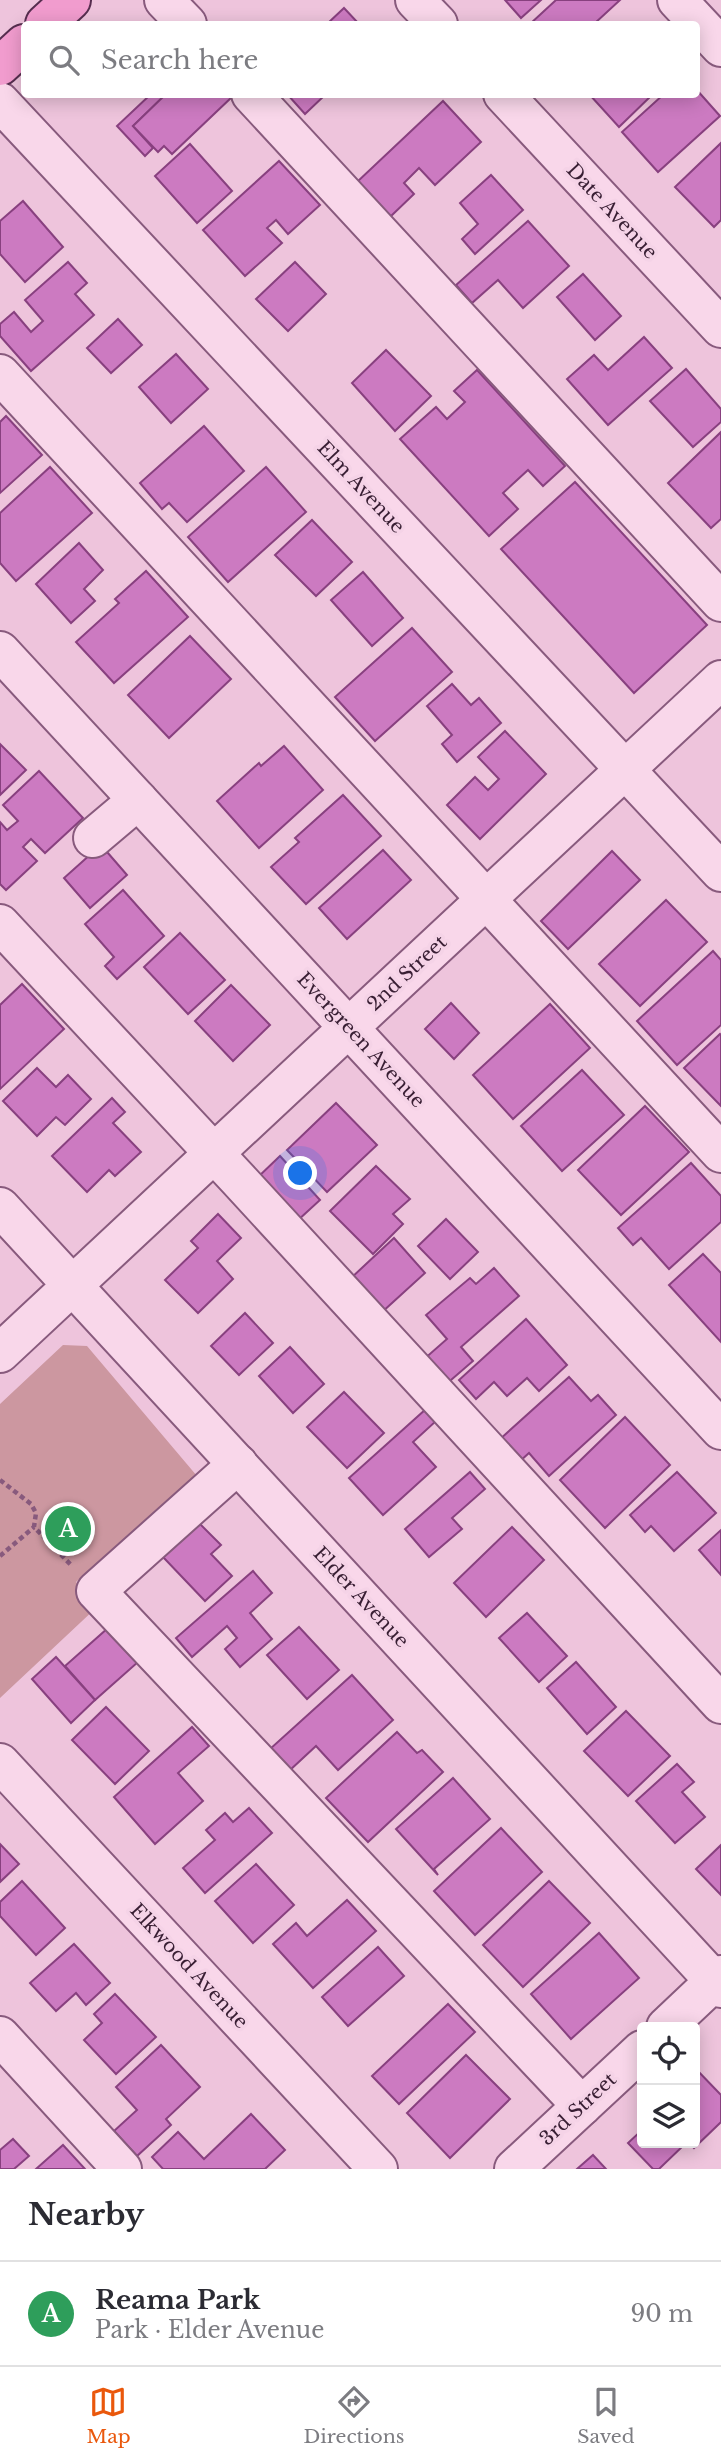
<!DOCTYPE html>
<meta charset="utf-8">
<style>
body{margin:0;font-family:"Libre Baskerville",serif;background:#f2f2f3;color:#2b2b33}
.controls{position:absolute;right:21px;bottom:21px;display:grid;overflow:hidden;border-radius:7px;box-shadow:0 4px 18px #0003}
.controls button{width:63px;height:63px;display:grid;place-items:center;padding:0;border:0;border-bottom:2px solid #e1e1e2;background:#fff;color:#2b2b33;font:35px sans-serif}
.you{position:absolute;left:301px;top:1174px;width:24px;height:24px;margin:-18px;border:5px solid #fff;border-radius:50%;background:#1a73e8;box-shadow:0 0 0 10px #1a73e833}
.badge{display:grid;place-items:center;width:46px;height:46px;border-radius:50%;background:#ea580c;color:#fff;font-size:23px;font-weight:700}
.pin{position:absolute;translate:-50% -50%;border:4px solid #fff;box-shadow:0 2px 7px #0006}
.list{margin:0;padding:0;list-style:none}
h2{display:flex;justify-content:space-between;align-items:center;height:91px;margin:0;padding:0 28px;font-size:30px}
h2 small{font-size:23px;font-weight:400;color:#7c7c81}
.list li{display:grid;grid-template-columns:46px 1fr auto;gap:21px;align-items:center;box-sizing:border-box;height:105px;padding:0 28px;border-top:2px solid #e1e1e2}
.list b{display:block;font-size:26px;white-space:nowrap}
.list p{margin:0;font-size:23px;white-space:nowrap;color:#7c7c81}
.list em{font-size:23px;font-style:normal;color:#7c7c81}
.icon{flex:none;width:38px;height:38px;fill:none;stroke:currentColor;stroke-width:2;stroke-linecap:round;stroke-linejoin:round}
.map{position:relative;flex:none;width:721px;height:2169px;overflow:hidden}
.search{position:absolute;background:#fff;box-shadow:0 4px 18px #0003;left:21px;right:21px;top:21px;height:77px;display:flex;align-items:center;gap:18px;box-sizing:border-box;padding:0 24px;border-radius:7px;color:#7c7c81;font-size:26px}
.sheet{height:196px;background:#fff}
nav{display:flex;justify-content:space-around;align-items:center;box-sizing:border-box;height:98px;border-top:2px solid #e1e1e2;background:#fff;font-size:19px;color:#7c7c81}
nav a{display:grid;justify-items:center;gap:4px}
nav .on{color:#ea580c}
.map>svg:first-child{display:block}
.green{fill:#cc97a0}
.building{fill:#cc7ac1;stroke:#88407f;stroke-width:2}
.lines{fill:none;stroke-linecap:round;stroke-linejoin:round}
.minor-casing{stroke:#885a7d;stroke-width:42}
.major-casing{stroke:#562e4f;stroke-width:42}
.path{stroke:#885a7d;stroke-width:4.5;stroke-dasharray:5 3.5;stroke-linecap:butt}
.minor{stroke:#f9d7ea;stroke-width:38}
.major{stroke:#f19cce;stroke-width:38}
.labels{text-anchor:middle;dominant-baseline:central;stroke-width:7;stroke-linejoin:round;paint-order:stroke}
.street-label{font-size:19px;fill:#381e33;stroke:#f5d3e7}
</style>
<div class="map">
<svg width="721" height="2169" viewBox="0 0 721 2169">
<rect width="100%" height="100%" fill="#eec4dc"/>
<!-- green -->
<path class="green" d="M63,1345L87,1346L197,1476L76,1582L97,1607L0,1698V1404Z"/>
<!-- building -->
<g class="building">
<path d="M505,0H541L521,18Z"/>
<path d="M556,0H620L594,24H530Z"/>
<path d="M344,8L359,24H327Z"/>
<path d="M696,89L720,116L658,172L622,132L664,94H696Z"/>
<path d="M151,94H166L133,126L153,148L145,156L117,126Z"/>
<path d="M166,94H234V95L172,154L164,146L158,152L133,126Z"/>
<path d="M287,94H326L305,114Z"/>
<path d="M589,94H653L619,127Z"/>
<path d="M443,101L481,142L435,185L419,168L404,183L414,194L390,217L357,182Z"/>
<path d="M721,143V220L714,227L675,187Z"/>
<path d="M190,144L232,191L197,223L155,176Z"/>
<path d="M279,161L320,205L288,234L276,220L267,228L282,243L245,276L203,230Z"/>
<path d="M491,175L523,210L475,254L462,239L478,224L460,203Z"/>
<path d="M23,201L63,247L25,282L0,254V221Z"/>
<path d="M528,221L569,266L523,308L498,280L472,303L456,285Z"/>
<path d="M68,262L87,283L75,294L94,315L31,371L0,336V324L14,312L31,332L43,321L25,300Z"/>
<path d="M295,262L326,294L288,331L256,299Z"/>
<path d="M583,274L621,316L595,340L557,297Z"/>
<path d="M118,319L142,345L111,373L87,348Z"/>
<path d="M644,337L672,368L608,425L567,379L594,355L608,370Z"/>
<path d="M386,350L431,396L395,431L352,383Z"/>
<path d="M176,354L208,389L171,423L139,387Z"/>
<path d="M686,369L721,409V422L693,447L650,401Z"/>
<path d="M477,370L565,466L543,486L528,470L503,493L518,509L489,536L400,439L436,407L447,419L465,402L454,391Z"/>
<path d="M6,416L42,455L0,493V422Z"/>
<path d="M204,426L244,471L187,522L169,503L162,509L140,483Z"/>
<path d="M721,432V519L711,528L668,483Z"/>
<path d="M50,467L92,513L16,581L0,563V513Z"/>
<path d="M266,467L306,512L228,582L188,537Z"/>
<path d="M575,482L707,625L634,693L501,549Z"/>
<path d="M312,520L352,562L316,596L275,555Z"/>
<path d="M79,543L103,570L84,589L95,601L71,623L36,584Z"/>
<path d="M146,571L188,617L114,683L76,642L119,603L115,599Z"/>
<path d="M363,572L403,618L372,646L331,600Z"/>
<path d="M412,628L452,672L375,741L335,697Z"/>
<path d="M190,636L231,679L169,738L128,695Z"/>
<path d="M452,684L471,705L479,698L501,723L457,762L442,744L452,735L427,706Z"/>
<path d="M505,731L546,774L480,839L447,805L475,777L488,790L499,779L478,757Z"/>
<path d="M0,744L26,770L0,795Z"/>
<path d="M284,746L323,790L259,848L217,801L259,763L261,766Z"/>
<path d="M39,771L83,818L45,853L31,839L23,847L37,861L6,890L0,884V822L7,830L18,821L3,805Z"/>
<path d="M343,795L381,836L306,904L271,867L299,842L295,838Z"/>
<path d="M101,845L127,875L90,908L64,878Z"/>
<path d="M383,850L411,880L347,939L319,908Z"/>
<path d="M612,851L640,880L568,949L541,921Z"/>
<path d="M123,890L164,936L117,979L105,966L114,957L85,924Z"/>
<path d="M666,900L707,942L640,1006L599,964Z"/>
<path d="M180,933L225,980L188,1014L144,967Z"/>
<path d="M713,951L721,960V1025L677,1065L637,1021Z"/>
<path d="M22,984L64,1029L0,1089V1005Z"/>
<path d="M231,985L270,1025L233,1061L195,1021Z"/>
<path d="M451,1003L479,1033L454,1059L425,1029Z"/>
<path d="M550,1004L590,1048L513,1119L473,1075Z"/>
<path d="M720,1034L721,1035V1106L684,1068Z"/>
<path d="M37,1068L56,1087L68,1075L91,1099L65,1125L56,1117L37,1136L3,1101Z"/>
<path d="M582,1070L624,1115L562,1171L521,1126Z"/>
<path d="M112,1098L125,1112L113,1123L141,1152L115,1176L109,1170L87,1192L52,1156Z"/>
<path d="M336,1103L377,1145L327,1192L287,1150Z"/>
<path d="M645,1106L689,1152L621,1215L578,1170Z"/>
<path d="M280,1156L320,1200L297,1221L257,1178Z"/>
<path d="M691,1163L721,1196V1222L669,1269L641,1238L633,1245L618,1228Z"/>
<path d="M376,1166L410,1199L393,1214L403,1224L373,1254L330,1211Z"/>
<path d="M218,1214L241,1238L217,1261L233,1279L198,1313L165,1280L198,1248L191,1241Z"/>
<path d="M446,1219L478,1252L450,1279L418,1246Z"/>
<path d="M394,1238L425,1273L381,1313L350,1279Z"/>
<path d="M703,1254L721,1273V1342L669,1285Z"/>
<path d="M494,1268L519,1296L461,1347L473,1361L444,1386L423,1360L447,1339L426,1315L470,1278L476,1284Z"/>
<path d="M245,1313L273,1343L239,1375L211,1346Z"/>
<path d="M526,1319L567,1365L539,1391L527,1378L507,1396L494,1382L476,1399L459,1380Z"/>
<path d="M290,1347L324,1384L293,1413L259,1376Z"/>
<path d="M569,1377L591,1401L598,1395L616,1415L549,1476L529,1453L519,1462L499,1440Z"/>
<path d="M344,1392L384,1433L347,1468L307,1427Z"/>
<path d="M426,1409L436,1421L413,1442L436,1467L383,1515L349,1478Z"/>
<path d="M625,1417L670,1465L605,1528L560,1480Z"/>
<path d="M470,1472L485,1489L452,1518L462,1529L429,1557L405,1529Z"/>
<path d="M677,1472L716,1513L674,1551L651,1526L645,1532L630,1515Z"/>
<path d="M199,1523L221,1545L211,1554L232,1576L205,1601L163,1557Z"/>
<path d="M512,1527L544,1560L486,1617L454,1583Z"/>
<path d="M721,1530V1575L699,1550Z"/>
<path d="M253,1571L272,1593L250,1613L272,1639L240,1667L225,1649L237,1638L227,1626L192,1657L176,1638Z"/>
<path d="M527,1613L567,1656L539,1682L499,1638Z"/>
<path d="M299,1627L339,1670L307,1699L267,1655Z"/>
<path d="M108,1628L138,1662L95,1700L65,1666Z"/>
<path d="M56,1657L95,1700L71,1723L32,1679Z"/>
<path d="M576,1662L616,1707L587,1734L547,1688Z"/>
<path d="M352,1675L393,1720L338,1770L316,1746L289,1771L270,1749Z"/>
<path d="M106,1707L149,1751L115,1784L72,1740Z"/>
<path d="M626,1711L670,1756L628,1796L584,1751Z"/>
<path d="M192,1727L209,1746L178,1773L203,1801L155,1844L114,1797Z"/>
<path d="M397,1732L417,1753L422,1750L443,1772L368,1842L326,1798Z"/>
<path d="M677,1764L694,1782L682,1792L705,1817L675,1843L636,1801Z"/>
<path d="M453,1778L490,1819L434,1869L438,1875L396,1829Z"/>
<path d="M249,1808L272,1833L205,1893L183,1868L215,1840L206,1830L225,1813L233,1822Z"/>
<path d="M501,1828L542,1872L475,1935L434,1891Z"/>
<path d="M0,1844L19,1864L0,1882Z"/>
<path d="M721,1845V1895L696,1869Z"/>
<path d="M256,1864L294,1905L253,1943L215,1901Z"/>
<path d="M22,1881L65,1928L36,1955L0,1916V1902Z"/>
<path d="M549,1881L590,1923L523,1987L483,1945Z"/>
<path d="M347,1900L376,1931L313,1988L273,1944L296,1923L307,1936Z"/>
<path d="M599,1933L639,1978L571,2039L531,1994Z"/>
<path d="M74,1944L110,1983L86,2005L76,1993L56,2011L30,1983Z"/>
<path d="M378,1947L404,1976L348,2026L322,1997Z"/>
<path d="M115,1994L156,2037L116,2074L84,2040L102,2023L94,2014Z"/>
<path d="M448,2004L475,2032L399,2104L372,2076Z"/>
<path d="M161,2045L200,2087L166,2119L171,2125L137,2156L114,2131L137,2110L116,2087Z"/>
<path d="M466,2055L510,2099L450,2158L407,2113Z"/>
<path d="M695,2068L721,2095V2122L694,2148L689,2143H695Z"/>
<path d="M251,2114L285,2150L265,2169H163L152,2157L178,2132L204,2159Z"/>
<path d="M642,2130V2143H686L659,2169H653L628,2143Z"/>
<path d="M13,2139L29,2156L14,2169H0V2150Z"/>
<path d="M63,2145L85,2169H36Z"/>
<path d="M593,2155L606,2169H577Z"/>
</g>
<g class="lines">
<!-- minor casing -->
<g class="minor-casing">
<g id="minor">
<path d="M164,0L187,24"/>
<path d="M415,0L438,24"/>
<path d="M677,0L721,47"/>
<path d="M251,94L721,602"/>
<path d="M503,94L721,328"/>
<path d="M0,102L721,872"/>
<path d="M0,374L721,1153"/>
<path d="M0,651L721,1430"/>
<path d="M93,838L138,800"/>
<path d="M0,924L238,1179L721,1704"/>
<path d="M0,1207L721,1988"/>
<path d="M0,1353L721,680"/>
<path d="M238,1464L96,1591L582,2106"/>
<path d="M0,1763L378,2169"/>
<path d="M666,2027L721,1975"/>
<path d="M0,2036L122,2169"/>
<path d="M514,2169L642,2050"/>
</g>
</g>
<!-- major casing -->
<g class="major-casing">
<g id="major">
<path d="M45,24L71,0"/>
<path d="M0,66L24,44"/>
</g>
</g>
<!-- path -->
<g class="path">
<path d="M0,1480L31,1504L36,1513L34,1527L72,1566"/>
<path d="M0,1556L34,1527"/>
</g>
<!-- minor -->
<use href="#minor" class="minor"/>
<!-- major -->
<use href="#major" class="major"/>
</g>
<g class="labels">
<!-- street labels -->
<g class="street-label">
<text transform="translate(612 211) rotate(47)">Date Avenue</text>
<text transform="translate(361 487) rotate(47)">Elm Avenue</text>
<text transform="translate(407 973) rotate(-43)">2nd Street</text>
<text transform="translate(361 1040) rotate(47)">Evergreen Avenue</text>
<text transform="translate(361 1597) rotate(47)">Elder Avenue</text>
<text transform="translate(189 1966) rotate(47)">Elkwood Avenue</text>
<text transform="translate(578 2109) rotate(-43)">3rd Street</text>
</g>
</g>
</svg>
<div class="controls">
<button><svg class="icon" aria-label="locate" viewBox="0 0 24 24"><circle cx="12" cy="12" r="6"/><path d="M12 2v4M12 18v4M2 12h4M18 12h4"/></svg></button>
<button><svg class="icon" aria-label="layers" viewBox="0 0 24 24"><path d="M12 4l9 5-9 5-9-5zM3 14l9 5 9-5"/></svg></button>
</div>
<div class="you"></div>
<div class="pin badge" style="left:68px;top:1529px;background:#2e9e5b">A</div>
<div class="search"><svg class="icon" aria-label="search" viewBox="0 0 24 24"><circle cx="10" cy="10" r="6"/><path d="M15 15l6 6"/></svg>Search here</div>
</div>
<section class="sheet">
<h2>Nearby<small></small></h2>
<ul class="list">
<li><span class="badge" style="background:#2e9e5b">A</span><div><b>Reama Park</b><p>Park · Elder Avenue</p></div><em>90 m</em></li>
</ul>
</section>
<nav>
<a class="on"><svg class="icon" aria-label="map" viewBox="0 0 24 24"><path d="M3 6l6-2 6 2 6-2v14l-6 2-6-2-6 2zM9 4v14M15 6v14"/></svg>Map</a>
<a><svg class="icon" aria-label="directions" viewBox="0 0 24 24"><path d="M12 3l9 9-9 9-9-9zM9 14v-3h6M13 9l2 2-2 2"/></svg>Directions</a>
<a><svg class="icon" aria-label="saved" viewBox="0 0 24 24"><path d="M7 4h10v16l-5-4-5 4z"/></svg>Saved</a>
</nav>
